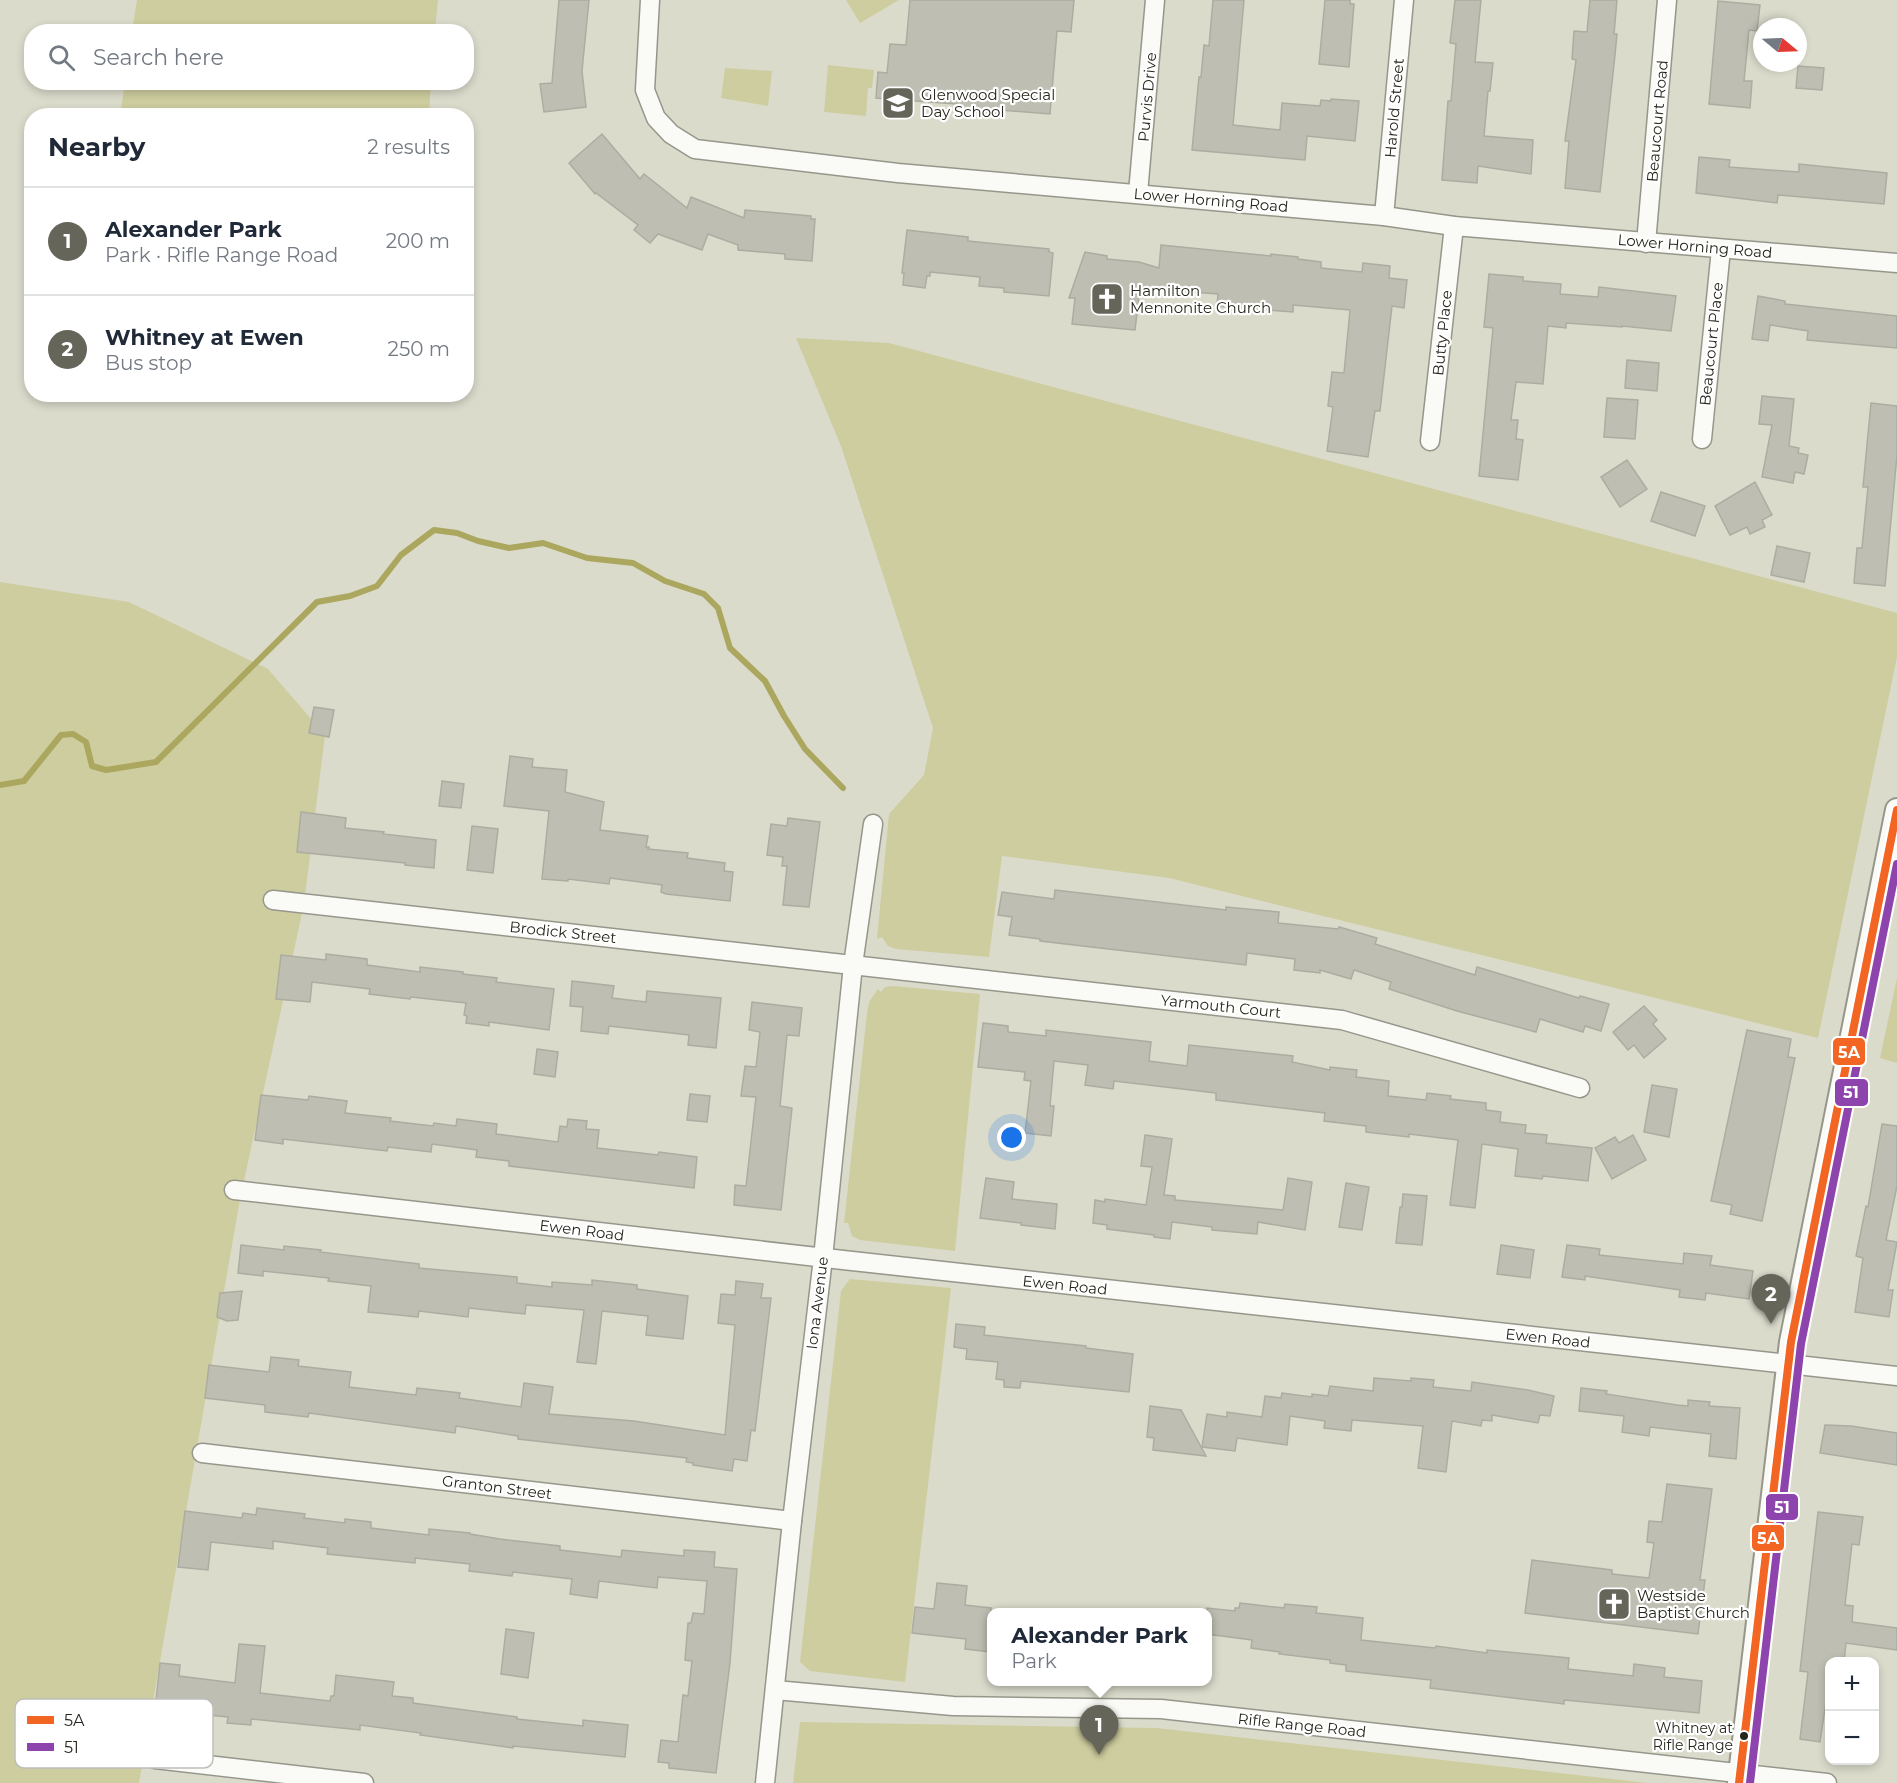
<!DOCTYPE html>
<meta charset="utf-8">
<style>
body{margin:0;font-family:Montserrat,sans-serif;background:#f2f2f3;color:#1f2937}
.controls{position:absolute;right:18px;bottom:18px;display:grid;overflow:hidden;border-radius:12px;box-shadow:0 3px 9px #0003}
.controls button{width:54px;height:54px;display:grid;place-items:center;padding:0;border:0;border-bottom:2px solid #e0e1e3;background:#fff;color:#1f2937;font:30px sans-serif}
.compass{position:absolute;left:1753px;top:18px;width:54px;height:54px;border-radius:50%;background:#fff;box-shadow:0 3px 9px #0003;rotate:109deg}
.you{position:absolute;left:1012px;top:1138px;width:21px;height:21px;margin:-15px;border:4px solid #fff;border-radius:50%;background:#1a73e8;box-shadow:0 0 0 9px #1a73e833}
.badge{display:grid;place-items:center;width:39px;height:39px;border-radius:50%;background:#66655a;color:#fff;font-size:20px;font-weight:700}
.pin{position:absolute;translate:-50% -50px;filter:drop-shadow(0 2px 3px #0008)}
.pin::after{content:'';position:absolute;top:32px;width:21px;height:18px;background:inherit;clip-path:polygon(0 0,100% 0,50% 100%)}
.popup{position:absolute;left:987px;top:1608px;width:225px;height:78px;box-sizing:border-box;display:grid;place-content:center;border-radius:12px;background:#fff;filter:drop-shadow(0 2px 4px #0005);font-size:20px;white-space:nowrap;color:#747a83}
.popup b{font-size:22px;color:#1f2937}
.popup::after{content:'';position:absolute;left:50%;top:100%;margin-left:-12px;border:12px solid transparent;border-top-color:#fff}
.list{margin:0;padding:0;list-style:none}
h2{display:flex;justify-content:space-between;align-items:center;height:78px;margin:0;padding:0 24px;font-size:26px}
h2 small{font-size:20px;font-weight:400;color:#747a83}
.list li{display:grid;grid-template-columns:39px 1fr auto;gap:18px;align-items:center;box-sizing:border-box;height:108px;padding:0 24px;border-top:2px solid #e0e1e3}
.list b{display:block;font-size:22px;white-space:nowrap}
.list p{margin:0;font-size:20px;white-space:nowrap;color:#747a83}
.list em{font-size:20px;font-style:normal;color:#747a83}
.icon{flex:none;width:33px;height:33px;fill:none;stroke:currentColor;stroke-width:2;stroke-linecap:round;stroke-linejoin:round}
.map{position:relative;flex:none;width:1897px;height:1783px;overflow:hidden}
.search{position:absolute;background:#fff;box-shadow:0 3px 9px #0003;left:24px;top:24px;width:450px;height:66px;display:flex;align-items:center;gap:15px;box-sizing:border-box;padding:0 21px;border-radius:24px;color:#747a83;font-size:22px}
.panel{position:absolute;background:#fff;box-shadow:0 3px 9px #0003;left:24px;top:108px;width:450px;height:294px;border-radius:24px}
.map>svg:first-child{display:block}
.green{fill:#cecd9f}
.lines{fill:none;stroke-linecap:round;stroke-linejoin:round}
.stream{stroke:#aba75f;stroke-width:6}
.building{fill:#bebeb2;stroke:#adaca1;stroke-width:1.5}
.minor-casing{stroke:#96968b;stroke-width:21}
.tertiary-casing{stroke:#96968b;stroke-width:26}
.minor{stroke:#fafaf7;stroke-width:18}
.tertiary{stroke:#fafaf7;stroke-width:22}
.bus-1-casing{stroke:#fff;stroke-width:12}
.bus-2-casing{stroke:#fff;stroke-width:12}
.bus-1{stroke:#f26522;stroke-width:8}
.bus-2{stroke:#8e44ad;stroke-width:8}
.bus-dot{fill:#27261c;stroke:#fff;stroke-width:2}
.labels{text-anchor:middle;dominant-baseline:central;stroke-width:4.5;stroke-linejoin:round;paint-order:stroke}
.bus-label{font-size:14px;fill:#27261c;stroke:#fff;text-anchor:end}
.poi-label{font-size:15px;fill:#27261c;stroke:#fff;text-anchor:start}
.street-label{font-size:15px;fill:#27261c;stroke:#fff}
.key{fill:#fff;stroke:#bebebb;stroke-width:1.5}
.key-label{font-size:16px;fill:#27261c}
.line-badge{stroke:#fff;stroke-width:2}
.badge-label{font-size:16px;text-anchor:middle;font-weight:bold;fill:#fff}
</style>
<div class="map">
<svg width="1897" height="1783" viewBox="0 0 1897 1783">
<rect width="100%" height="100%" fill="#dbdbcc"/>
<!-- green -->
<g class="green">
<path d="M137,0H438L435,31H132Z"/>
<path d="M846,0H899L860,23Z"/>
<path d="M828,65L874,70L872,88H868L866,116L824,112Z"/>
<path d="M725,68L772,71L768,106L721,98Z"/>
<path d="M125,83V82L431,83L429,115H120Z"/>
<path d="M796,338L889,343L1897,613V657L1818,1038L1169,878L1002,856L989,957L896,949L888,946L882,937L877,939L889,814L924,775L933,728L841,446Z"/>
<path d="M0,582L129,602L268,669L325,735L304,904L240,1199L139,1783H0Z"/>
<path d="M1897,978V1063L1880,1058Z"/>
<path d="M893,986L980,994L955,1251L860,1240L852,1236L848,1223H844L867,1013L869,1002L878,989L881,992L885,987Z"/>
<path d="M850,1279L951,1288L905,1682L810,1671L800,1662L841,1291Z"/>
<path d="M800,1722L1157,1728L1648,1783H793Z"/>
</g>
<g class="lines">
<!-- stream -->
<path class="stream" d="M0,785L24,781L61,735L73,734L86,742L92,766L106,770L156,762L317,602L350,596L377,586L401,555L434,530L457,533L478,541L509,548L543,543L587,558L633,563L665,581L704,594L718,608L730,648L765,681L784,716L805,749L843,788"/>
</g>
<!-- building -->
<g class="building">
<path d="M559,0H589L582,71L586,107L544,112L540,84L552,83Z"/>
<path d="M910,0H1074L1071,32L1057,31L1050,114L1000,110V114L956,110V104L876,98L878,72L887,73L890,44L906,45Z"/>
<path d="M1213,0H1244L1233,125L1280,130L1282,103L1320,106L1321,100L1331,101V99L1359,101L1355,141L1307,136L1305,160L1192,150L1199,77H1201L1204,45L1209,46Z"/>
<path d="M1325,0H1350V4H1354L1349,67L1319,64Z"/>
<path d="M1455,0H1481L1475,62L1493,63L1490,91H1488L1484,136L1533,140L1531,174L1478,166L1477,183L1442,180L1448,101H1451L1456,44L1450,43Z"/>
<path d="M1590,0H1617L1614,34H1617L1615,55L1600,192L1565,188L1569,141H1565L1576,60L1572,59L1574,31L1587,32Z"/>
<path d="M1718,1L1760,5L1757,31L1749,30L1744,81H1752L1750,108L1709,104Z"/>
<path d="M1798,66L1824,68L1822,90L1796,88Z"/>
<path d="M602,134L640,179L644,174L687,208L691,197L744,218L745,210L811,216V219H815L812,261L785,259V254L738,250V245L708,234L702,250L658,234L650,243L634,230L638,225L596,193L595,194L569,163Z"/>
<path d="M1699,157L1730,160L1729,167L1799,172V164L1887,173L1884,204L1778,195L1777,203L1696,193Z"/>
<path d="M907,230L968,237V241L1049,249V252L1053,253L1049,296L1004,292V288L979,286L980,277L930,272V276H927L925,288L903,285L904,273H902Z"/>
<path d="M1161,245L1271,256V254L1298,257V259L1321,262V268L1362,272L1363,263L1390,266L1389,278L1407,280L1404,308L1392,306L1380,411H1375L1368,457L1327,451L1333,407L1328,406L1332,372L1344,373L1350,310L1293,305V312L1217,306L1218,294L1140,288L1135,330L1072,324L1075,298H1069L1085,252L1107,256V259L1139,262L1159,268Z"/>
<path d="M1489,274L1523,277V281L1561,284L1560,294L1598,297L1599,287L1676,296L1671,331L1622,326V327L1566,323V328L1548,326L1543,384L1516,382L1511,420H1518L1516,439L1523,440L1518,480L1479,476L1493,328L1484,327Z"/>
<path d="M1758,296L1785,301V304L1897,316V348L1807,340L1808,331L1770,325L1768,341L1752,339Z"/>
<path d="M1627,360L1659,363L1657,391L1625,388Z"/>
<path d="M1762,396L1794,399L1789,446L1799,448L1798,453L1808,455L1804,474L1795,472L1793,483L1762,477L1772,425L1759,424Z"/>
<path d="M1607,398L1638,400L1635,439L1604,437Z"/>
<path d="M1871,403L1897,406V455L1885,586L1854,583L1857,548H1862L1868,487H1863Z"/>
<path d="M1627,460L1647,489L1620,507L1601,477Z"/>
<path d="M1755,482L1772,515L1762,520L1765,527L1750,534L1747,527L1730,535L1715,506Z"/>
<path d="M1661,492L1705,506L1695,536L1651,521Z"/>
<path d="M1777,546L1810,553L1804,582L1771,575Z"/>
<path d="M314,707L334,710L329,737L309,733Z"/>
<path d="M510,756L533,759L532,767L567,770L565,792L604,802L600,830L648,836L646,847H649L648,849L688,853L687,858L725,863L724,871L733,872L730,901L666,894L661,892L662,885L610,878L609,884L568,879V881L542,879L549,811L504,806Z"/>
<path d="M442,781L464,784L461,808L439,806Z"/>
<path d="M301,812L346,818L345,828L384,832L383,834L436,840L434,868L405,865V863L297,852Z"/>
<path d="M788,818L820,822L809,907L783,905L787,866H782L783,857L767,855L771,824L787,826Z"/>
<path d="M472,826L498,829L493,873L467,870Z"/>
<path d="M1055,890L1226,910V907L1279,912L1278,923L1338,929L1339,927L1377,938L1375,944L1475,975L1477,967L1579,998L1580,996L1609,1004L1601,1031L1585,1026L1583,1032L1540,1019L1536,1032L1457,1011L1389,989L1391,982L1354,970L1351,979L1320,970V973L1294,970L1295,959L1247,953L1246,965L1040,941V939L1009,935L1012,917L998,915L1002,892L1054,899Z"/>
<path d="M326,954L367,959V965L420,972V967L463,972V974L497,978L496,982L554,989L549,1030L489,1022V1026L466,1023L467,1016L464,1015L466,1003L411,997L410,999L369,994L370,989L312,982L310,1002L276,999L281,955L326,960Z"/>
<path d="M572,981L614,986L612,998L646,1002L647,991L721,998L716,1048L688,1045L689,1035L609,1026L608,1034L581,1031L583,1007L570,1006Z"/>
<path d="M752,1002L802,1008L799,1036L787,1035L780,1106L792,1108L781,1210L734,1205L735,1185L746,1186L756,1097L741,1096L745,1066L756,1067L760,1032L749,1030Z"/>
<path d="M1644,1006L1657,1020L1653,1024L1666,1039L1644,1058L1634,1045L1628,1050L1613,1032Z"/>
<path d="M983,1023L1008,1026V1032L1046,1036V1030L1151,1042L1149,1061L1187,1066L1189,1045L1293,1056L1292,1062L1330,1070V1067L1357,1070L1356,1077L1389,1081L1388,1096L1426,1100L1427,1093L1451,1096L1450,1099L1486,1103V1110L1501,1112L1500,1122L1526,1125L1525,1133L1547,1135L1546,1143L1592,1148L1588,1181L1543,1176L1542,1179L1515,1176L1518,1149L1482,1144L1475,1208L1450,1205L1458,1140L1409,1134V1137L1366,1132V1126L1324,1121L1325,1113L1216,1100V1093L1114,1081L1113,1089L1085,1085L1088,1065L1054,1061L1050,1106H1054L1051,1136L1025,1133L1031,1081L1024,1080L1025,1072L978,1067Z"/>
<path d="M1747,1030L1791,1039L1788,1057L1795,1058L1762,1221L1730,1214L1732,1205L1711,1201Z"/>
<path d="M537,1049L558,1052L555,1077L534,1074Z"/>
<path d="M1652,1085L1677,1089L1669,1137L1644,1132Z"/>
<path d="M690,1094L710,1096L707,1122L687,1120Z"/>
<path d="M261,1095L308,1100L309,1096L347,1101L345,1113L391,1118L390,1121L433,1126L434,1123L456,1126L457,1119L497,1124L496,1134L558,1142L560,1126L567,1127L568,1119L587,1121L586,1129L599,1130L597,1148L658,1155L659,1152L697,1157L694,1188L509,1166V1161L476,1157L477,1150L432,1144L431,1152L388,1147L387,1151L283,1139V1144L255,1140Z"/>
<path d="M1882,1124L1897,1126V1186L1886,1240L1897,1242L1888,1290H1893L1889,1317L1855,1312L1863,1258L1856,1256L1866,1206L1868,1207Z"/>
<path d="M1145,1135L1172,1139L1164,1195L1175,1196V1200L1283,1210L1288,1178L1312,1182L1305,1230L1258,1222L1257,1234L1212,1230V1227L1172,1222L1170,1239L1154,1237V1235L1107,1229V1225L1093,1223L1095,1200L1105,1202V1199L1146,1205L1152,1167L1141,1166Z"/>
<path d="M1633,1135L1646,1160L1612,1179L1595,1148L1615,1137L1619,1143Z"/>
<path d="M986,1178L1014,1182L1012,1199L1057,1204L1055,1229L1021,1225V1223L980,1218Z"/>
<path d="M1346,1183L1369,1187L1362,1230L1339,1227Z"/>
<path d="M1403,1194L1427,1196L1422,1245L1396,1243L1400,1207H1402Z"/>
<path d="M241,1245L284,1250V1246L321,1250L320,1252L419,1264V1268L517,1277V1283L552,1287V1282L592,1285V1280L637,1285V1289L688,1296L683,1339L646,1335L648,1316L602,1311L596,1364L577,1362L584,1310L526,1305L525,1314L469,1308L468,1317L419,1311L418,1317L368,1312L371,1286L328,1281L329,1278L263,1271V1276L238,1273Z"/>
<path d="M1501,1245L1534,1250L1530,1278L1497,1274Z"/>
<path d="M1567,1245L1600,1249L1599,1255L1683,1264L1684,1253L1712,1256L1710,1265L1753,1271L1749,1299L1706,1293L1705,1300L1679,1297L1680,1290L1585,1276V1280L1562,1277Z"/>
<path d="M736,1281L763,1284L761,1298H771L755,1431L751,1430L747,1461L734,1459L732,1471L693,1465V1463L686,1462L687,1458L518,1439V1436L456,1426L455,1433L309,1413L308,1417L265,1412V1405L205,1398L209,1365L269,1372L271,1357L299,1360L298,1366L351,1372L349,1387L416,1395L417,1388L460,1393L459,1398L521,1407L524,1383L553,1387L549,1414L634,1421L725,1435L735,1325L718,1323L721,1294L735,1295Z"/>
<path d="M242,1291L238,1320L227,1321L217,1317L220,1293Z"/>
<path d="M956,1324L985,1327L984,1335L1086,1346V1348L1133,1354L1129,1392L1021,1381L1020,1388L1004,1387V1380L996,1379L998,1362L966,1359L967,1349L954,1347Z"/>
<path d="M1374,1378L1411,1381V1378L1434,1380L1433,1387L1471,1391L1472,1382L1528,1390L1554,1396L1550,1416L1540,1415L1538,1423L1492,1415V1421L1482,1420L1481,1426L1452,1421L1446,1472L1418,1468L1423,1426L1352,1420L1351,1431L1324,1428L1325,1421L1290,1416L1287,1445L1237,1438L1235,1451L1202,1447L1207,1414L1227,1417V1412L1262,1417L1265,1396L1281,1398L1282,1393L1312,1397V1394L1328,1396L1330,1386L1373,1391Z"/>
<path d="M1581,1388L1607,1391L1606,1394L1677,1405L1688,1406V1400L1710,1402L1709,1406L1740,1408L1736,1459L1709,1456L1711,1434L1650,1427L1649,1436L1622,1432L1624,1416L1579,1411Z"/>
<path d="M1150,1406L1181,1410L1206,1456L1153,1450L1154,1438L1147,1437Z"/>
<path d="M1825,1425L1851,1426L1897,1433V1465L1820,1453Z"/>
<path d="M1667,1484L1712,1489L1700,1580H1705L1698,1634L1525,1613L1532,1560L1612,1570V1574L1649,1578L1654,1543L1647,1542L1649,1521L1662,1522Z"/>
<path d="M257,1508L305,1514L304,1518L345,1523V1519L371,1522V1528L429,1535V1529L470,1533V1534L500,1539L560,1546V1550L621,1557L622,1550L684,1556V1550L715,1552L714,1567L737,1569L730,1663L716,1773L669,1768V1763L658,1762L661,1740L678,1742L683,1695L688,1696L692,1661L685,1660L688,1623H691L693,1613L704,1614L707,1581L658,1577L657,1588L599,1581L597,1598L570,1594L572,1579L513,1572L512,1576L469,1571L470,1564L415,1558V1563L327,1554L328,1548L273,1541V1549L211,1542L208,1570L178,1567L185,1511L242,1518L243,1513L256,1515Z"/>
<path d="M1818,1512L1863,1517L1859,1545L1852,1544L1845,1605L1853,1606L1852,1622L1897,1628V1650L1846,1643L1844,1662H1830V1675L1820,1742L1800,1739L1808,1672L1800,1671Z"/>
<path d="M937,1583L967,1586L965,1605L991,1608V1652L965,1649L966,1639L912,1633L915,1607L934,1609Z"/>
<path d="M1240,1603L1284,1608L1285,1604L1317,1607L1316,1613L1363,1618L1361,1640L1435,1648L1436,1646L1487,1653V1650L1569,1658L1568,1669L1633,1676L1634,1664L1665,1668L1664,1677L1702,1681L1699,1713L1564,1700V1704L1430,1688L1431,1680L1346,1671V1665L1330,1663V1660L1279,1654L1280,1652L1251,1648L1252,1640L1207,1634V1608L1235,1611V1608H1239Z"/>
<path d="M506,1629L534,1633L528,1678L501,1674Z"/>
<path d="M239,1644L265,1646L260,1693L330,1701L331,1696H334L336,1675L394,1682L392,1696L413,1698V1703L517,1717V1719L583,1726V1720L628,1725L625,1757L513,1746V1748L420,1735L421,1733L360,1725V1730L351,1729L251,1719V1725L227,1723L228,1717L155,1710L160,1663L180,1665L179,1676L235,1683Z"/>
</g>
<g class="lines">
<!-- minor casing -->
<g class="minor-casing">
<g id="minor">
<path d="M650,0L645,90L656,118L671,134L695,149L898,173L1384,216L1454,226L1897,263"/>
<path d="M1138,193L1155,0"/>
<path d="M1384,216L1404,0"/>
<path d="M1646,243L1667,0"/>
<path d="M1702,439L1721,249"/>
<path d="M1430,441L1454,226"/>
<path d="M273,900L1342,1020L1580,1088"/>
<path d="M234,1190L843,1260L1897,1376"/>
<path d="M202,1453L792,1521"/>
<path d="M775,1690L953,1706L1161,1709L1827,1783"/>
<path d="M155,1759L364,1783"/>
<path d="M765,1783L792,1521L823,1258L853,965L873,824"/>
</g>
</g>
<!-- tertiary casing -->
<g class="tertiary-casing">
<path id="tertiary" d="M1739,1783L1791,1342L1897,810"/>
</g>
<!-- minor -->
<use href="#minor" class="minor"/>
<!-- tertiary -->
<use href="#tertiary" class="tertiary"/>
<!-- bus-1 casing -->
<g class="bus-1-casing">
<path id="bus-1" d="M1739,1783L1791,1342L1897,810"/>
</g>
<!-- bus-2 casing -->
<g class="bus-2-casing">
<path id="bus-2" d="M1750,1783L1801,1344L1897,864"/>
</g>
<!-- bus-1 -->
<use href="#bus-1" class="bus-1"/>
<!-- bus-2 -->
<use href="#bus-2" class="bus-2"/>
</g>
<!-- icons -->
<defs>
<g id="school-square" transform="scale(1.725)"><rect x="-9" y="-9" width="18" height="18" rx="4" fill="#66655a" stroke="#fff"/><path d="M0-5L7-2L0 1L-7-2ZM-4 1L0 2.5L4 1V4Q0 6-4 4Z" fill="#fff"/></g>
<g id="church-square" transform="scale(1.725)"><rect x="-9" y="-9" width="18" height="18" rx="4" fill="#66655a" stroke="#fff"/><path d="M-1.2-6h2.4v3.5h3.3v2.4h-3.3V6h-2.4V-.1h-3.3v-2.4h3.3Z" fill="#fff"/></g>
</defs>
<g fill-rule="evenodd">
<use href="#school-square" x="898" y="103"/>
<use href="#church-square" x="1107" y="299"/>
<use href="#church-square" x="1614" y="1604"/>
</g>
<!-- markers -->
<circle class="bus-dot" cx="1744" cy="1736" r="5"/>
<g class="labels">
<!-- bus labels -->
<g class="bus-label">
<text x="1733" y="1728">Whitney at<tspan x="1733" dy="17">Rifle Range</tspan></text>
</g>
<!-- poi labels -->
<g class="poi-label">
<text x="921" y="94">Glenwood Special<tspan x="921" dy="17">Day School</tspan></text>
<text x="1130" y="290">Hamilton<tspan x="1130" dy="17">Mennonite Church</tspan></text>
<text x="1637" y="1595">Westside<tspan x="1637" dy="17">Baptist Church</tspan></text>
</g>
<!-- street labels -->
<g class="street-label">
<text transform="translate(1147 97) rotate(-85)">Purvis Drive</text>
<text transform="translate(1394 108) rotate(-85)">Harold Street</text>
<text transform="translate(1657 121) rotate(-85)">Beaucourt Road</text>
<text transform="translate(1211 200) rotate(5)">Lower Horning Road</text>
<text transform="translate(1695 246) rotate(5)">Lower Horning Road</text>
<text transform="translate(1442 333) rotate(-84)">Butty Place</text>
<text transform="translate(1711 344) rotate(-84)">Beaucourt Place</text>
<text transform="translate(563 932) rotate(6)">Brodick Street</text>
<text transform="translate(1221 1006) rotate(6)">Yarmouth Court</text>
<text transform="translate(582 1230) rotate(7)">Ewen Road</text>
<text transform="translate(1065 1285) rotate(6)">Ewen Road</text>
<text transform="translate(817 1303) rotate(-83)">Iona Avenue</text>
<text transform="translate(1548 1338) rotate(6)">Ewen Road</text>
<text transform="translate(497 1487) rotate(7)">Granton Street</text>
<text transform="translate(1302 1725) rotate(6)">Rifle Range Road</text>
</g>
</g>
<!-- legend -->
<rect x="15" y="1699" width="198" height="69" rx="9" class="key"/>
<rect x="27" y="1716" width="27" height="8" fill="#f26522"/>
<rect x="27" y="1743" width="27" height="8" fill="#8e44ad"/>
<g class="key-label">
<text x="64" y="1726">5A</text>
<text x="64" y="1753">51</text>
</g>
<g class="line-badge">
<rect x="1832" y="1037" width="34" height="29" rx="6" fill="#f26522"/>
<rect x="1834" y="1078" width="35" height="29" rx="6" fill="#8e44ad"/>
<rect x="1765" y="1493" width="34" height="28" rx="6" fill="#8e44ad"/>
<rect x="1751" y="1524" width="34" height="28" rx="6" fill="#f26522"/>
</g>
<g class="badge-label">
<text x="1849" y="1058">5A</text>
<text x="1851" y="1098">51</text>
<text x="1782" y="1513">51</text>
<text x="1768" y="1544">5A</text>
</g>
</svg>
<div class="controls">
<button>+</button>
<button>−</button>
</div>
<svg class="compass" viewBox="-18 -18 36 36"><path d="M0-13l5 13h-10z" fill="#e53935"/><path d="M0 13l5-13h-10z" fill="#747a83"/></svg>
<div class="you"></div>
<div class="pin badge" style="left:1099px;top:1755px">1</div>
<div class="popup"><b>Alexander Park</b>Park</div>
<div class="pin badge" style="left:1771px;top:1324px">2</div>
<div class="search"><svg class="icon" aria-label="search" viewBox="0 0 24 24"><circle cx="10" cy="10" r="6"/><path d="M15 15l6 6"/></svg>Search here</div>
<section class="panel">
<h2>Nearby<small>2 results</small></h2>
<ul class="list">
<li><span class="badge">1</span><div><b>Alexander Park</b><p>Park · Rifle Range Road</p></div><em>200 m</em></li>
<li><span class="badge">2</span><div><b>Whitney at Ewen</b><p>Bus stop</p></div><em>250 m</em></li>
</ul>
</section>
</div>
